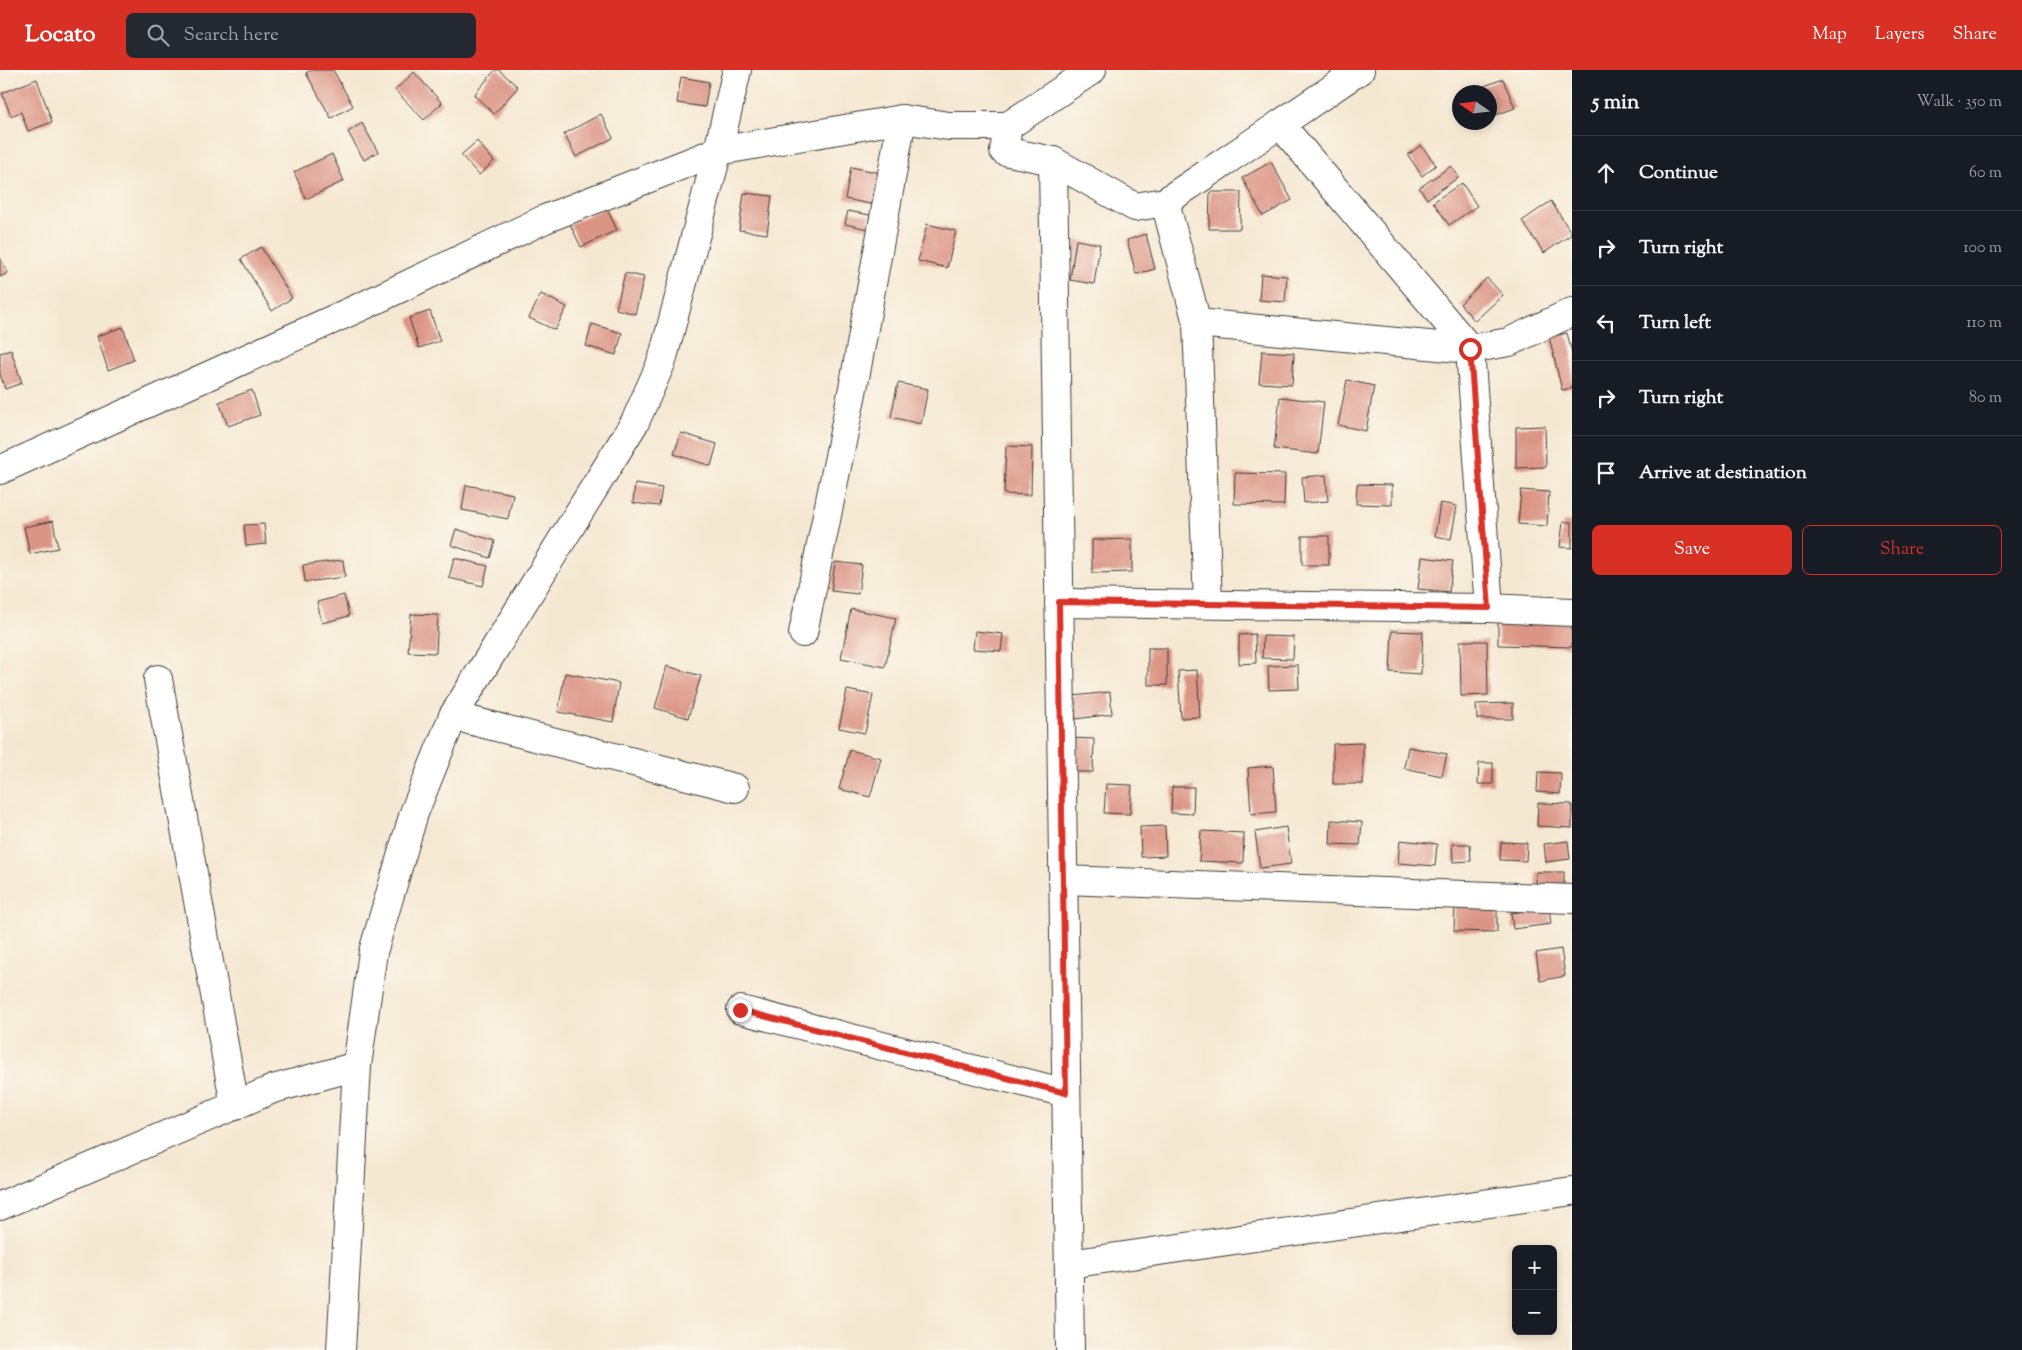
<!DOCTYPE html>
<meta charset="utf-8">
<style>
body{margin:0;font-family:"Sorts Mill Goudy",serif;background:#242831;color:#f1f3f6}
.controls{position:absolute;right:15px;bottom:15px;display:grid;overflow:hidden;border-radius:8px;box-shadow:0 2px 8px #0003}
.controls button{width:45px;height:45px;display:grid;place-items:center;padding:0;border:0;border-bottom:1px solid #363941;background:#171b24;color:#f1f3f6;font:25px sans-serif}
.compass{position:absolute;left:1452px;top:15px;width:45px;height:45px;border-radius:50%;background:#171b24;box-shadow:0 2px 8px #0003;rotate:284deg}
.stop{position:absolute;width:15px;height:15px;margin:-11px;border:4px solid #d93025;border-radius:50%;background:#fff}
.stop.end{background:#d93025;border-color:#fff;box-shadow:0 1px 5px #0008}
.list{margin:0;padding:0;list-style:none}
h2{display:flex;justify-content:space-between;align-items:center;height:65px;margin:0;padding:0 20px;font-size:21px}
h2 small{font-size:16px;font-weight:400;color:#9ea1a6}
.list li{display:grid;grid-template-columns:32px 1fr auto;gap:15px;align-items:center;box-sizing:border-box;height:75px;padding:0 20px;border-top:1px solid #363941}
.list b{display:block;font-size:19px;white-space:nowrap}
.list em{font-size:16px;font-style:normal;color:#9ea1a6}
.actions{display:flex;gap:10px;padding:15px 20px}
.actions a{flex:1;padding:11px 0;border:1px solid #d93025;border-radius:8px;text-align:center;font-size:18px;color:#d93025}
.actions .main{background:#d93025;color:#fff}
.icon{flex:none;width:28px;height:28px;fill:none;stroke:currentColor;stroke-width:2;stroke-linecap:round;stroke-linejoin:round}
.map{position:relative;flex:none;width:1572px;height:1280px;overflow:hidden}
header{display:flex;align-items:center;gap:30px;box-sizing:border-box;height:70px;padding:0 25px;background:#d93025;color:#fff}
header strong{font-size:24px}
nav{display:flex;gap:28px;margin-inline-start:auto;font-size:18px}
.search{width:350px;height:45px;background:#242831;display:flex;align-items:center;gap:12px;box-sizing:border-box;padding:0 18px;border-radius:8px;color:#9ea1a6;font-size:19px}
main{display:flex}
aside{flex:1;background:#171b24}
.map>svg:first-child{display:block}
.building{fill:#db9585}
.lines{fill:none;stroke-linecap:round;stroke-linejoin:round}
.street-casing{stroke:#3d3b37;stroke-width:30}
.street{stroke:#fff;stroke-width:28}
.route{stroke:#d93025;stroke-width:6}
</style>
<header>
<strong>Locato</strong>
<div class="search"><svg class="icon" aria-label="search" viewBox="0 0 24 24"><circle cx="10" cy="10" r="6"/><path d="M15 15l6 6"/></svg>Search here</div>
<nav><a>Map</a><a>Layers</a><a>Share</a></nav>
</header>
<main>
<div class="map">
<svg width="1572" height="1280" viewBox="0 0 1572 1280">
<rect width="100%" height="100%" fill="#fbf7ec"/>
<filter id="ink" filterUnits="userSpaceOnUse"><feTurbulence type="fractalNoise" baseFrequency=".02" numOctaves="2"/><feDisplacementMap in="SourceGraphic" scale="10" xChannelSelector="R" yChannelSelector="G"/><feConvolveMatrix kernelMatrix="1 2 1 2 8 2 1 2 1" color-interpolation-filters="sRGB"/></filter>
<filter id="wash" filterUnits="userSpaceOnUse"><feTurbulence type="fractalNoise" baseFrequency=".0096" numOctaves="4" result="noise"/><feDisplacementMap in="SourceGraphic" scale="20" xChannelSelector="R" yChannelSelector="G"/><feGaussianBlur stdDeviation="1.12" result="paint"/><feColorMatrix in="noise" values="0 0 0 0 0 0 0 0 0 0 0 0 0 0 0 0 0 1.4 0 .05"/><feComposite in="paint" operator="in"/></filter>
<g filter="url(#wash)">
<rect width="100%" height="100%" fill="#f5e8d2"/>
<g id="blocks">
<!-- building -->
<g class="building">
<path d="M311,0H333L353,36L331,48L306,3Z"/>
<path d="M495,0H499L518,17L494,44L474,25Z"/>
<path d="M414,2L442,33L424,50L395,20Z"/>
<path d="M681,7L709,12L705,37L677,33Z"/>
<path d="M37,9L52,52L28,61L21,42L11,46L2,23Z"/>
<path d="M1503,9L1515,38L1493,46L1490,36V22H1484L1482,17Z"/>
<path d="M601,44L613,68L576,87L564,64Z"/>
<path d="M362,53L378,82L364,90L348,62Z"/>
<path d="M477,71L494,91L479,105L461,85Z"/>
<path d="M1421,75L1436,95L1422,106L1408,85Z"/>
<path d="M332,84L344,111L306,129L294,102Z"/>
<path d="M1271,92L1292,130L1263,146L1242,108Z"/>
<path d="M1451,96L1459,107L1427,129L1419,118Z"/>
<path d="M851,97L881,103L875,135L845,129Z"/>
<path d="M1462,113L1477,136L1449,155L1433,132Z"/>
<path d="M1210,122H1241L1240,159H1209Z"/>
<path d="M744,123L772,126L767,164L739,160Z"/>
<path d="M1551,131L1572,164L1544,183L1522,151Z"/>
<path d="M606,137L617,160L581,177L570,154Z"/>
<path d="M848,141L870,145L868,159L845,154Z"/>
<path d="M927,154L956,161L947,198L918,191Z"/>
<path d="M1146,164L1155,199L1136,204L1127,170Z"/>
<path d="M1076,170L1100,174L1094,214L1070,210Z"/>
<path d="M261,177L292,228L272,241L241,189Z"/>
<path d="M0,188L8,203L0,207Z"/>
<path d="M625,203L644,207L635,244L616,239Z"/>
<path d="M1261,204L1287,206L1285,232L1259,230Z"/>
<path d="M1487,208L1503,225L1475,251L1460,234Z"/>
<path d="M541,224L567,237L555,260L529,248Z"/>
<path d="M430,241L440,271L419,278L409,248Z"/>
<path d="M592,254L622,263L616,285L586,276Z"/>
<path d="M123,257L134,290L108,300L97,266Z"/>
<path d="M1567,263L1572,283V318L1562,320L1549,267Z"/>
<path d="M11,280L22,313L5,319L0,304V283Z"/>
<path d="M1262,281L1294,283L1292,315L1259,313Z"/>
<path d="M1347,310L1374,316L1366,361L1338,355Z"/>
<path d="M898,313L928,319L921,354L891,347Z"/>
<path d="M252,320L260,345L228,356L219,332Z"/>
<path d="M1280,327L1324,332L1318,384L1274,379Z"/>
<path d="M1545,356L1546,397L1516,398V357Z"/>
<path d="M681,363L717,374L711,396L674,384Z"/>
<path d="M1006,376L1032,377L1031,425L1004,424Z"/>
<path d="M1235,403L1285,404L1284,435L1234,434Z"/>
<path d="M1326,405L1328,431L1304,433L1302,407Z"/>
<path d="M635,414L662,418L659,436L633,433Z"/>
<path d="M1357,414L1392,415V435L1356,434Z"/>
<path d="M466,415L513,424L508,449L462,440Z"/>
<path d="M1521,420L1549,422L1547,456L1518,454Z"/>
<path d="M1440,433L1457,436L1451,469L1435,466Z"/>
<path d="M53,451L58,478L30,484L24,457Z"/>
<path d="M1563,452H1572V478L1560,477Z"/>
<path d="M264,454L266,474L246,476L244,455Z"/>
<path d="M456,459L495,471L490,488L451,475Z"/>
<rect x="1302" y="466" width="27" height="29"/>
<path d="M1132,469V502L1092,503V470Z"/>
<path d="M1422,487L1453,491L1449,522L1418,519Z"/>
<path d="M454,488L488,496L483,516L449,508Z"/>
<path d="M343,490L345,507L305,512L303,495Z"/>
<path d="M835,492L862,495L858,524L831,521Z"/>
<path d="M344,525L349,546L322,553L317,532Z"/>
<path d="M851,539L896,548L885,597L841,588Z"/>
<path d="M411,544L438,545L436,583L408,582Z"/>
<path d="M1498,549L1572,550V577L1498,575Z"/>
<path d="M975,561L1003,564L1001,581L973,579Z"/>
<path d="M1392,561L1423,562L1421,604L1390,602Z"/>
<path d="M1255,564L1256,593L1239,594V565Z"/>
<path d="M1263,566L1294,567L1293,589L1262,588Z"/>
<path d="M1460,571H1487L1488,625L1461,626Z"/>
<rect x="1148" y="578" width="19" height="37"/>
<path d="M1298,595L1299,619L1269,620L1268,596Z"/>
<path d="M667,596L701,606L688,648L655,638Z"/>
<path d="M1197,600L1200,647L1181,648L1178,601Z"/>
<path d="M565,603L619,613L613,652L558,642Z"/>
<path d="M847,620L873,625L865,663L839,658Z"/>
<path d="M1110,622L1112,644L1076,649L1073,626Z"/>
<path d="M1513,633V649H1477L1476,634Z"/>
<path d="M1070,668L1094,669L1093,702H1069Z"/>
<path d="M1363,673V714H1333V674Z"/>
<path d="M1408,677L1447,684L1442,706L1404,698Z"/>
<path d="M850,680L881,688L870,727L839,719Z"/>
<path d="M1479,693H1493V714H1478Z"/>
<path d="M1273,696L1276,742L1251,744L1248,698Z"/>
<path d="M1538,702L1561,703L1560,724L1537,722Z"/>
<path d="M1106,714L1132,715L1130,744L1104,743Z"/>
<path d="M1172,717H1194L1193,744L1171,743Z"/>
<path d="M1538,733L1572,734V758L1537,756Z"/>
<path d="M1331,750L1362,752L1360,775L1330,774Z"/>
<path d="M1165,756L1166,786L1141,787L1140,757Z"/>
<path d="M1286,757L1291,794L1260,798L1255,762Z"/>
<path d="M1201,761L1244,763L1243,793L1199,791Z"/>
<path d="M1400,770L1437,774L1435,796L1398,793Z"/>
<path d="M1568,771L1570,789L1546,792L1544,774Z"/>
<path d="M1501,772L1527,773L1526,791L1500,790Z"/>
<path d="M1452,774H1470L1471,791L1453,792Z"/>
<path d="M1536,802H1564V815L1536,816Z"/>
<path d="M1455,835H1497V862L1454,861Z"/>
<path d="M1549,838L1551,854L1513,859L1511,843Z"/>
<path d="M1561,879L1565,906L1540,911L1536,883Z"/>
</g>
</g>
</g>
<g filter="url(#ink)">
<use href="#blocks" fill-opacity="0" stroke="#3d3b37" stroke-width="1"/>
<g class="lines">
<!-- street casing -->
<g class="street-casing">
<g id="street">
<path d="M1280,54L1470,279L1489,538"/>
<path d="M1008,56L1004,81L1053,91L1135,137L1165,132L1360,0"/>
<path d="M1053,91L1070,1280"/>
<path d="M1165,132L1197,253L1208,534"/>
<path d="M1197,253L1470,279L1509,272L1572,242"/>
<path d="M0,400L367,234L545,149L718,81L902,49L949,56H1008L1092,0"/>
<path d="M1059,533L1489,538L1572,542"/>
<path d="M803,563L855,308L902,49"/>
<path d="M158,609L235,1036"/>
<path d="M453,646L735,718"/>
<path d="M1063,810L1572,829"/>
<path d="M741,940L1066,1023"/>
<path d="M0,1136L273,1019L357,996"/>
<path d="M1069,1194L1572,1121"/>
<path d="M341,1280L357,996L373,882L414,743L453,646L635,352L662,291L718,81L737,0"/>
</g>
</g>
<!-- street -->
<use href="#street" class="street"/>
</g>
</g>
<g class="lines" filter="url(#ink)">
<!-- route -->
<path class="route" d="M740,940L1066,1023L1059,532L1489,538L1470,279"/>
</g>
</svg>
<div class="controls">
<button>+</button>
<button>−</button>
</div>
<svg class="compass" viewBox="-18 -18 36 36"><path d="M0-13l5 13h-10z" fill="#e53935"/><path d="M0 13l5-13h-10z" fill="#9ea1a6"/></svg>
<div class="stop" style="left:1470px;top:279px"></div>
<div class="stop end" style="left:740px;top:940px"></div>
</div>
<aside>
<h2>5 min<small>Walk · 350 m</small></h2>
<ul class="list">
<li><svg class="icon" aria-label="ahead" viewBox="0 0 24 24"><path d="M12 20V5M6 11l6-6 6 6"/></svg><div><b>Continue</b></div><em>60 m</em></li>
<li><svg class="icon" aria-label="right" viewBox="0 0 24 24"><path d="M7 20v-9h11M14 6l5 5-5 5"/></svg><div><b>Turn right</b></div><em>100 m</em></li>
<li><svg class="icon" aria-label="left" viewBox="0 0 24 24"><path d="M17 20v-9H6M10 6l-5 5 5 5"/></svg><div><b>Turn left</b></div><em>110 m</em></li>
<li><svg class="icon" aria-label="right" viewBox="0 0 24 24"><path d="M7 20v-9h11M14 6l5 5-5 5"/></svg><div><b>Turn right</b></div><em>80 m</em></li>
<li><svg class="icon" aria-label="arrive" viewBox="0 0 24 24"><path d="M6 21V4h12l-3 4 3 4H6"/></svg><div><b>Arrive at destination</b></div></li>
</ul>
<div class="actions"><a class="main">Save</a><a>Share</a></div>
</aside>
</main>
